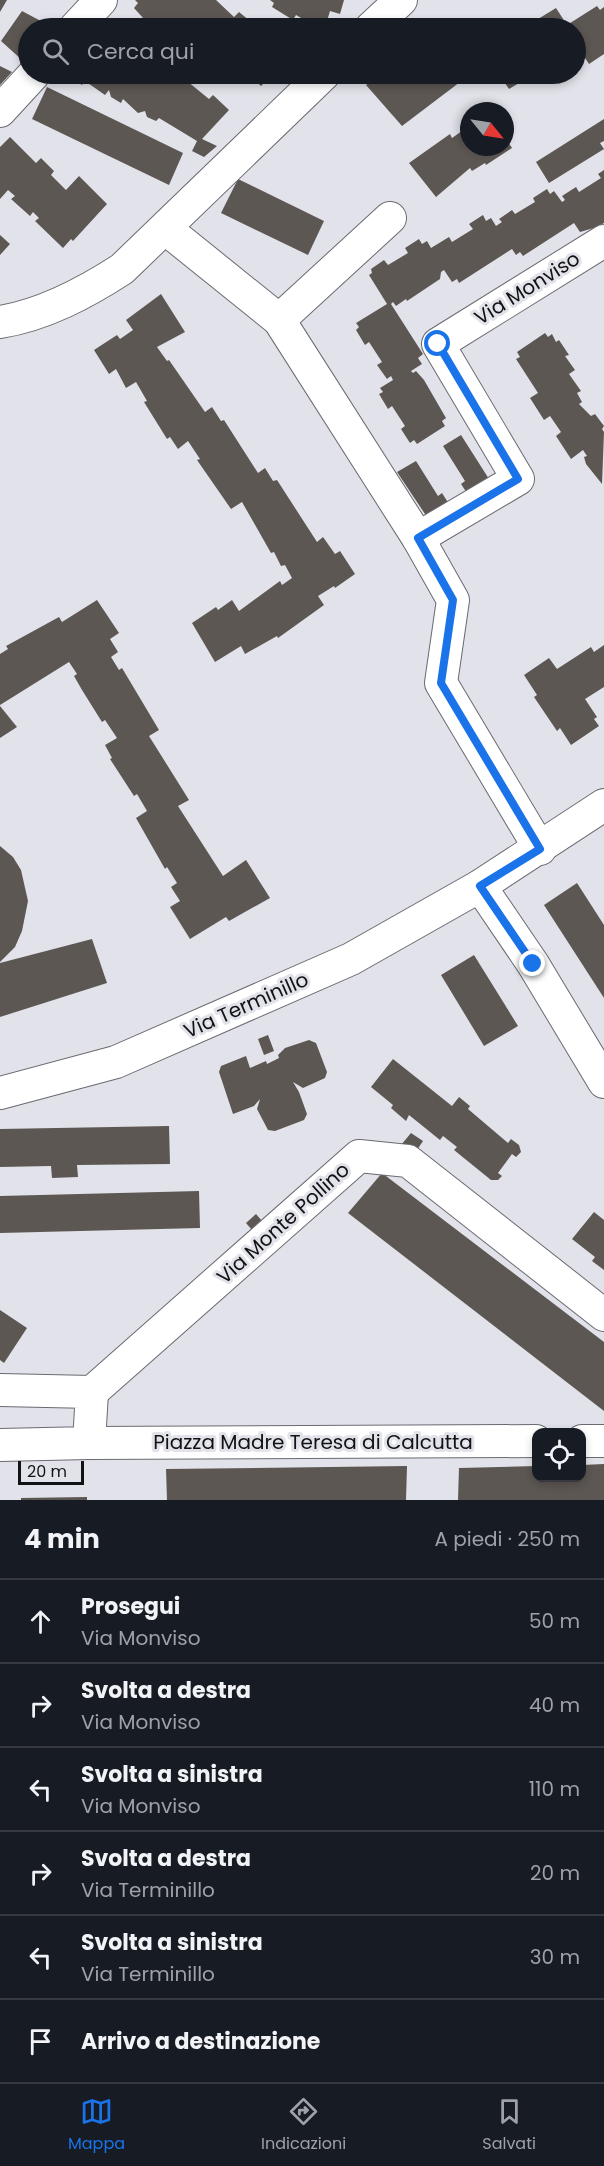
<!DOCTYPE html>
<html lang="it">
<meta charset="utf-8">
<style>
body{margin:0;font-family:Poppins,sans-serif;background:#242831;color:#f1f3f6}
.controls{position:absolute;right:18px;bottom:18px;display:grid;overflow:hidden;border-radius:12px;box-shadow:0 3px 9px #0003}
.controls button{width:54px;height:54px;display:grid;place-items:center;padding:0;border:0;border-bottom:2px solid #363941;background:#171b24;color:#f1f3f6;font:30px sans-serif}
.compass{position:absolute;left:460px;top:102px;width:54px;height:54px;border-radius:50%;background:#171b24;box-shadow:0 3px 9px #0003;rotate:120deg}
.scale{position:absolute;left:18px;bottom:15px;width:66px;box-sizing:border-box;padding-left:6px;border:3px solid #121214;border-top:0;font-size:16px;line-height:21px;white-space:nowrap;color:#121214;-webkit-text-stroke:4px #e2e3ea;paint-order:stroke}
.stop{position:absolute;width:18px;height:18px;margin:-14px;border:4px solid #1a73e8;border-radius:50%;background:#fff}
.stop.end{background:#1a73e8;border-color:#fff;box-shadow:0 2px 6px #0008}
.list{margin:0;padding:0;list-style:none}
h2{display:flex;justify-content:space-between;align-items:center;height:78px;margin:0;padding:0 24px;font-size:26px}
h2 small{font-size:20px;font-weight:400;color:#9ea1a6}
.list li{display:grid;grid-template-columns:39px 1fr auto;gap:18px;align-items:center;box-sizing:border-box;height:84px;padding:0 24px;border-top:2px solid #363941}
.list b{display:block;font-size:22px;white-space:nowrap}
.list p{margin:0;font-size:20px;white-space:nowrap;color:#9ea1a6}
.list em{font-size:20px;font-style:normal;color:#9ea1a6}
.icon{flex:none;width:33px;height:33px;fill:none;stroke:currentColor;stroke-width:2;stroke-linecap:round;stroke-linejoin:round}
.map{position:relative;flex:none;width:604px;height:1500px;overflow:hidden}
.search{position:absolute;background:#171b24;box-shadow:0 3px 9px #0003;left:18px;right:18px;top:18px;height:66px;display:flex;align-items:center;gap:15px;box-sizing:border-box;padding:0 21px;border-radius:33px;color:#9ea1a6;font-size:22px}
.sheet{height:582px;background:#171b24}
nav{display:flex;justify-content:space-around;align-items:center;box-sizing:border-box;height:84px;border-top:2px solid #363941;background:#171b24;font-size:16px;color:#9ea1a6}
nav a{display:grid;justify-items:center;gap:3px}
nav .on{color:#1a73e8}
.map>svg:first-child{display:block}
.building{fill:#5d5753}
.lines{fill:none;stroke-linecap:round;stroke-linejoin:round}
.minor-casing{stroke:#6a6a71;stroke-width:34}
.minor{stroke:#fff;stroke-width:32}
.route{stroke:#1a73e8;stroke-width:8}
.labels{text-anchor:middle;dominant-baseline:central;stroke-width:6;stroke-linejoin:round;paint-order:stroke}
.street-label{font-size:20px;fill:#121214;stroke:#e2e3ea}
</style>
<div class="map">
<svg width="604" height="1500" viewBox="0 0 604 1500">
<rect width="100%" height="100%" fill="#e2e3ea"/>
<!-- building -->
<g class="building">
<path d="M0,0H7L0,12Z"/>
<path d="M135,0H216L234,17L239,12L256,26L261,21L269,28H152L134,8L138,3Z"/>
<path d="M270,0H344L340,14L330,11L327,21L318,28L296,15L293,20L272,7L274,3Z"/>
<path d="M597,6L600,10L604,7V54L589,64L578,47L576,48V28L525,27L556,8L567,25Z"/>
<path d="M22,11L54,28H28V54L22,60L1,41Z"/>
<path d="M0,66L12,72L0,85Z"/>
<path d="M67,74H174L180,80L182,77L209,99L213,95L229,110L202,139L217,146L204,157L192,151L197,141L159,118L156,121L147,117L145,111L138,113L123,99L121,103L111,97L109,90L105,95L85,81L82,85Z"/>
<path d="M248,74H273L261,86Z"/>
<path d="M381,74H460L464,79L402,126L366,85Z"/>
<path d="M499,74H534L509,89Z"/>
<path d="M47,87L183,153L169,185L32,119Z"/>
<path d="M604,119V141L600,143L604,149L549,183L536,162Z"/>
<path d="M469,126V147H505V137L512,148L486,165L485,163L472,171L470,168L436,197L409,163L450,134L452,138Z"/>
<path d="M10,137L36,163L41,158L54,171L51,175L66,190L79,176L107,204L73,241L71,239L63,248L35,221L39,218L33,212L30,216L11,199L15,196L8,190L0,199V147Z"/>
<path d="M604,170V223L597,227L580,232L574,223L523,256L520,252L516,255L512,249L459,283L457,279L452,282L444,270L441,272L440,279L407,301L406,299L396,306L393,302L391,304L423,354L418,358L422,364L411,371L413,373L416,371L424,380L446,418L442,421L445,426L417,444L414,440L410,443L401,429L405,426L392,406L388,409L379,394L383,392L380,388L393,380L391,376L387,379L377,365L382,362L369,342L365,345L356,330L359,327L356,323L387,304L369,275L372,273L371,269L384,260L388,265L408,253L405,248L419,239L422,244L427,241L431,248L449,237L452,242L473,229L469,224L483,215L486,221L491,218L496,226L502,222L499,219L512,210L515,214L535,202L533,198L547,189L550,194L554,191L562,202L565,200L562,196L576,187L579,192L601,178L598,174Z"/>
<path d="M238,179L324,221L308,255L221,213Z"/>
<path d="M0,235L10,244L0,255Z"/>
<path d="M161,294L185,332L157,347L167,361L169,360L205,412L212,407L221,421L224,420L258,473L265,468L273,481L277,480L317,542L323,537L335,554L340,551L355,574L335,588L334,586L318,596L324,605L278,638L277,636L245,654L241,646L215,662L192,623L216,607L218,610L232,600L239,611L280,581L282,585L292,578L285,565L281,566L274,552L271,553L242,502L231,509L197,460L200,459L188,441L178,449L170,437L167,439L144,402L147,401L136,382L126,388L116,369L109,374L94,350L117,335L120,339L133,330L126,320Z"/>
<path d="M545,333L548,337L552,334L556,342L559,340L569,355L565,356L575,370L569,374L581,391L577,393L582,402L579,404L591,416L595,414L604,426L602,429L604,432L602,484L586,464L584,457L587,456L583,450L571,459L556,436L561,432L550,416L544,420L530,398L538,393L516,359L520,357L517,352Z"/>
<path d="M461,435L489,479L467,493L461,484L465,481L443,446Z"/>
<path d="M416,461L438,496L442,493L449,504L427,517L397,472Z"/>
<path d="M97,600L119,633L110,639L118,652L111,657L119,670L122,668L159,730L149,736L189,800L178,806L223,876L246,860L270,898L229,921L226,917L190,939L170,907L180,901L171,887L177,883L167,867L165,869L136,818L147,811L137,794L134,796L110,759L112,758L105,745L117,738L105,720L102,722L82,690L74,676L77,674L69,662L0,705V654L8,649L6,646L59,617L62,622Z"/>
<path d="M604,645V687L585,699L597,717L594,719L599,726L571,745L560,728L557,731L534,697L537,695L524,675L549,658L557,669L591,647L594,652Z"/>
<path d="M0,706L17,727L0,738Z"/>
<path d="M0,846L13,857L21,870L28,901L22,931L15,947L0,962Z"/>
<path d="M577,883L604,925V998L544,905Z"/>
<path d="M92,939L107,983L0,1017V963Z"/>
<path d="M474,955L518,1026L484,1046L441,975Z"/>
<path d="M268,1035L274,1051L264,1055L258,1039Z"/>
<path d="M309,1040L316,1043L327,1072L325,1078L303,1088L293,1082L299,1092L307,1114L304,1120L275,1131L268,1130L257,1109L260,1099L254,1106L233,1114L219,1072L221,1066L246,1056L250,1068L266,1061L267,1064L279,1058L278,1055L285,1048Z"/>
<path d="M393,1059L452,1106L459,1097L470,1106L468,1109L508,1143L511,1139L519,1145L521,1152L516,1157L512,1154L498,1173L502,1176L498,1180H491L454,1150L457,1147L443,1136L440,1140L409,1115L406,1121L391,1108L393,1105L371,1087Z"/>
<path d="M169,1126L170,1164L77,1165L78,1177L52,1178L51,1166L0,1167V1129Z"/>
<path d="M411,1133L423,1141L417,1150L401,1145Z"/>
<path d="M382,1173L604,1342V1411L348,1213Z"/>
<path d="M199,1191L200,1228L0,1233V1196Z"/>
<path d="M594,1212L604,1220V1270L592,1261L595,1257L572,1239Z"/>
<path d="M256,1214L262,1221L252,1230L246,1223Z"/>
<path d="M0,1310L27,1328L4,1363L0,1360Z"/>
<path d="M604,1464V1500H458L459,1468L536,1466V1478H582V1465Z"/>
<path d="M407,1466L406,1500H167L166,1469Z"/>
<path d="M87,1497V1500H21V1498Z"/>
</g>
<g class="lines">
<!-- minor casing -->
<g class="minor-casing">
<g id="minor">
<path d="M75,28L101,0"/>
<path d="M371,28L401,0"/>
<path d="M0,111L34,74"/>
<path d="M166,229L279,320L418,538L453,600L441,683L540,849"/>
<path d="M279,320L390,218"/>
<path d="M0,322C44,315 85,293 122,269L324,74"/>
<path d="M418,538L518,479L438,344L604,241"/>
<path d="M480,886L533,964L604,1082"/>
<path d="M0,1093L116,1062L351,959L480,886L604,805"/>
<path d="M0,1390L92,1392L89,1443L0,1445"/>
<path d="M92,1392L359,1156L408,1161L604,1315"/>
<path d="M582,1441H604"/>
<path d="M89,1443L536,1441"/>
</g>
</g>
<!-- minor -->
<use href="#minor" class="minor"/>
</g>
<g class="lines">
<!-- route -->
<path class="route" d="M438,344L518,479L418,538L453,600L441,683L540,849L480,886L533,964"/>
</g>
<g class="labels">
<!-- street labels -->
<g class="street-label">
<text transform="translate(527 288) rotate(-32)">Via Monviso</text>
<text transform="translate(246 1005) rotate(-24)">Via Terminillo</text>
<text transform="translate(283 1223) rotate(-42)">Via Monte Pollino</text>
<text x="313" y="1442">Piazza Madre Teresa di Calcutta</text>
</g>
</g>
</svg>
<div class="controls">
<button><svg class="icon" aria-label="locate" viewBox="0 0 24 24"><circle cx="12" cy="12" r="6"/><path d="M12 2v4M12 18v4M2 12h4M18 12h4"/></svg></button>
</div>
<svg class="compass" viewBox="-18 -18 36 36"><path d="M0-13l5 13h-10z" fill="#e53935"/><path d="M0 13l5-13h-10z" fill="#9ea1a6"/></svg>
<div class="scale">20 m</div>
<div class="stop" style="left:438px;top:344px"></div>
<div class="stop end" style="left:533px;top:964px"></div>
<div class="search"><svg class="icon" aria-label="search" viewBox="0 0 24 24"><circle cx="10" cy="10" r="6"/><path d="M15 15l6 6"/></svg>Cerca qui</div>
</div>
<section class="sheet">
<h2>4 min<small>A piedi · 250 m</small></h2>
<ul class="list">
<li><svg class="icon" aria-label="ahead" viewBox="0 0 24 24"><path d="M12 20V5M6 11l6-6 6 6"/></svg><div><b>Prosegui</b><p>Via Monviso</p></div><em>50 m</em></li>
<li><svg class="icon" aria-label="right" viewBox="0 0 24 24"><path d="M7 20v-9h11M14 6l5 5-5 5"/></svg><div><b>Svolta a destra</b><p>Via Monviso</p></div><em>40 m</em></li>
<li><svg class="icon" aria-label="left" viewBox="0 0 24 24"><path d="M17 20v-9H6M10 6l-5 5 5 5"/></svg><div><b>Svolta a sinistra</b><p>Via Monviso</p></div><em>110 m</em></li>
<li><svg class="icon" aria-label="right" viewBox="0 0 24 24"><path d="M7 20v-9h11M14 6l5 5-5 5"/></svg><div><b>Svolta a destra</b><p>Via Terminillo</p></div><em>20 m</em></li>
<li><svg class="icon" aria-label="left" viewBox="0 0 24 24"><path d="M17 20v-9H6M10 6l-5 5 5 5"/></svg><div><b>Svolta a sinistra</b><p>Via Terminillo</p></div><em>30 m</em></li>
<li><svg class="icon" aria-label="arrive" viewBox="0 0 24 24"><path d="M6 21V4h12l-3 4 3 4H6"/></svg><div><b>Arrivo a destinazione</b></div></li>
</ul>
</section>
<nav>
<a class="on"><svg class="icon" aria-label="map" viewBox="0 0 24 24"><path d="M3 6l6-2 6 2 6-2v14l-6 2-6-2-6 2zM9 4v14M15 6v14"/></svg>Mappa</a>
<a><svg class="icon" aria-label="directions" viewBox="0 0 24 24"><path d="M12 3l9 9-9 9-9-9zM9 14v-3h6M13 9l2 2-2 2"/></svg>Indicazioni</a>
<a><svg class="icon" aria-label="saved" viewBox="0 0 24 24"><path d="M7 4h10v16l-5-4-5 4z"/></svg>Salvati</a>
</nav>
